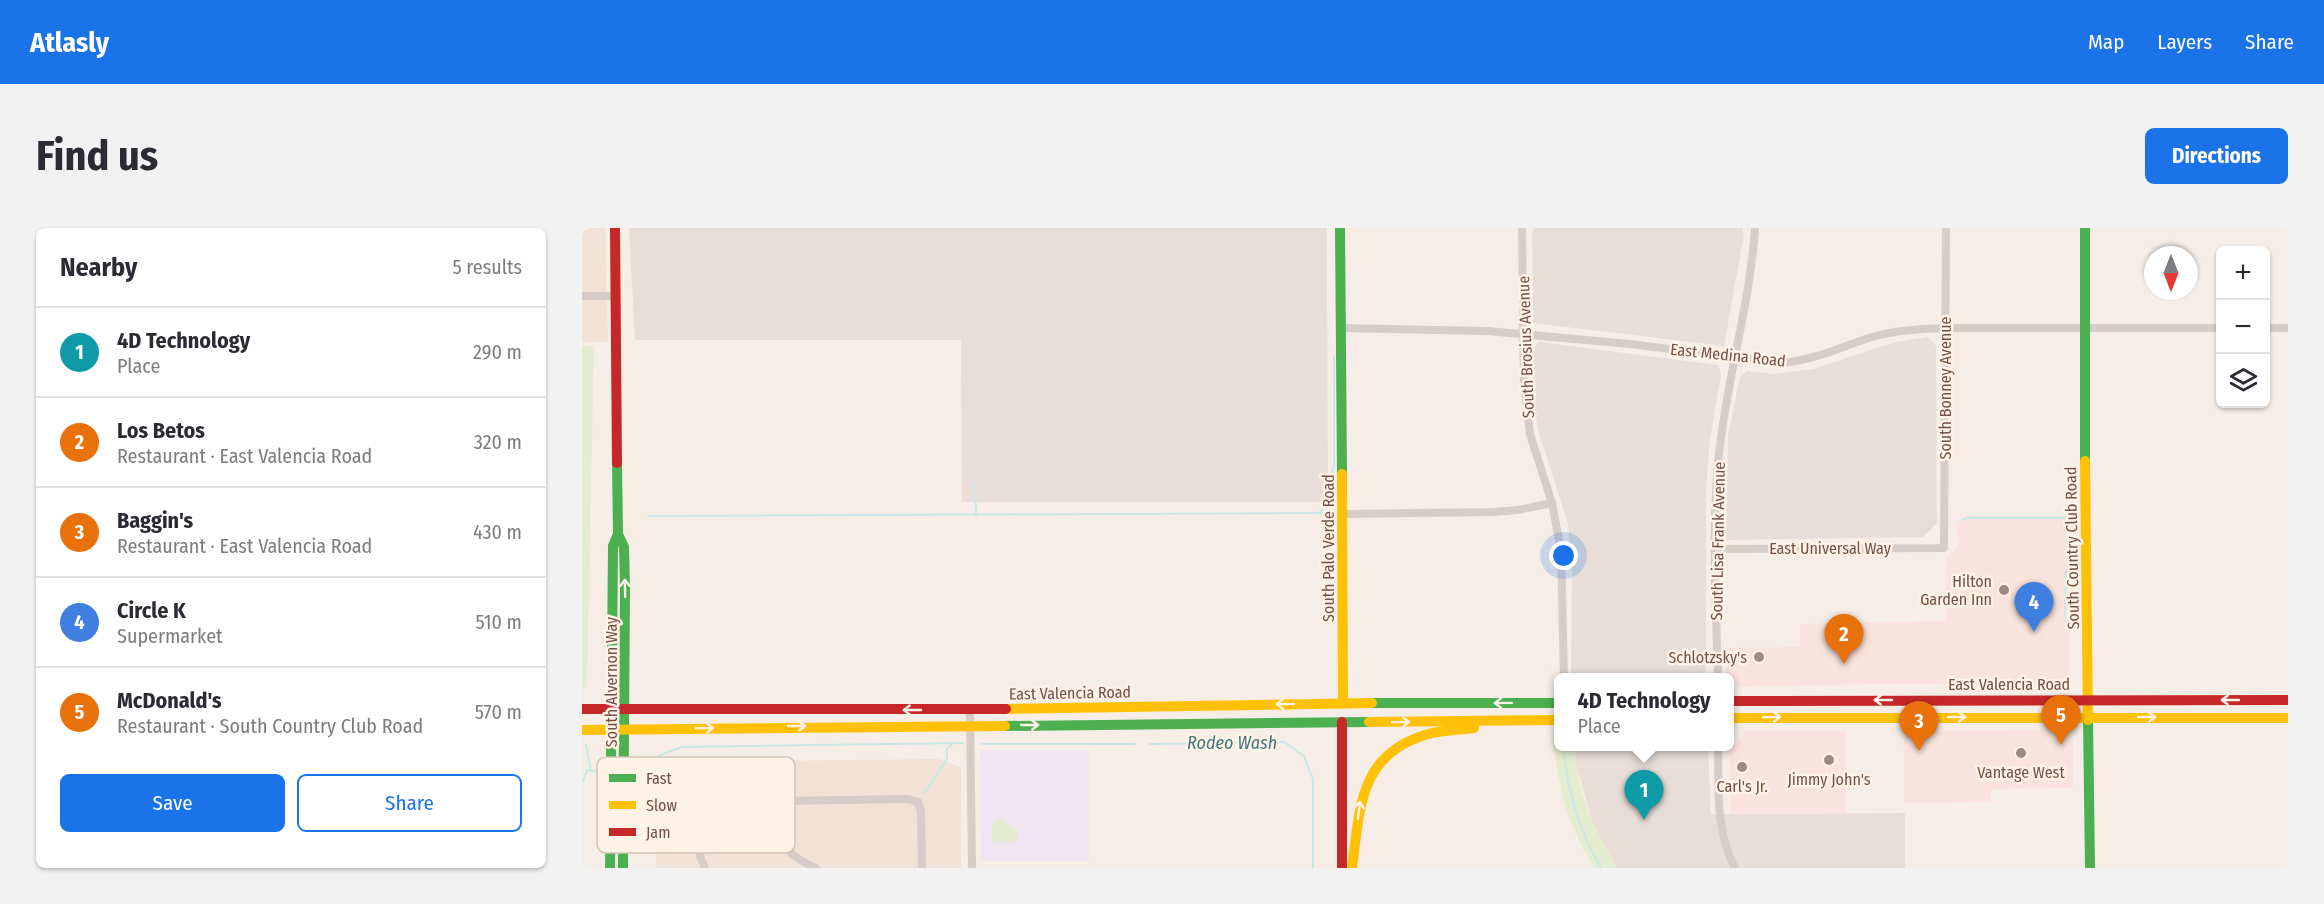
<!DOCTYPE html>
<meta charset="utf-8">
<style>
body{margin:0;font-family:"Fira Sans Condensed",sans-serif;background:#f2f2f3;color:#2b2b33}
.controls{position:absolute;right:18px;top:18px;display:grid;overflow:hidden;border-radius:9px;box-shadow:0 2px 4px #0004}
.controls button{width:54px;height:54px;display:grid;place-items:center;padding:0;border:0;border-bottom:2px solid #e1e1e2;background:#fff;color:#2b2b33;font:30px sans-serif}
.compass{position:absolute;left:1562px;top:18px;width:54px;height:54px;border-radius:50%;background:#fff;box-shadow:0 2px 4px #0004;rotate:180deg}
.you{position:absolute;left:982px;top:328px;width:21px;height:21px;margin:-15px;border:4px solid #fff;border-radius:50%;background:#1a73e8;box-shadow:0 0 0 9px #1a73e833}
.badge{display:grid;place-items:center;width:39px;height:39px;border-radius:50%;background:#1a73e8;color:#fff;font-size:20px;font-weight:700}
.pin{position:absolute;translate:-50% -50px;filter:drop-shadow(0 2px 3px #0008)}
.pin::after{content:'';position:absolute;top:32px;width:21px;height:18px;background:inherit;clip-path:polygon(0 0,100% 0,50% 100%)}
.popup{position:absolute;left:972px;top:445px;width:180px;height:78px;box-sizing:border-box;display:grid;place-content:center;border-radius:9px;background:#fff;filter:drop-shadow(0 2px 4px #0005);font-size:20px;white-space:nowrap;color:#7c7c81}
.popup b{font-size:22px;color:#2b2b33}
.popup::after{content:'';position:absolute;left:50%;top:100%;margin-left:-12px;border:12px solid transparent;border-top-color:#fff}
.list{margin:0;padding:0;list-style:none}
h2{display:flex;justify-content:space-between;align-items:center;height:78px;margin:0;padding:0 24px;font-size:26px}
h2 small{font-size:20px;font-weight:400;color:#7c7c81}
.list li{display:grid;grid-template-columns:39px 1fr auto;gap:18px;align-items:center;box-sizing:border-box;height:90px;padding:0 24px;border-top:2px solid #e1e1e2}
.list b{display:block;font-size:22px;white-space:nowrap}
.list p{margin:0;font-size:20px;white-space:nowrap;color:#7c7c81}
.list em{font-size:20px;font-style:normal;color:#7c7c81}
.actions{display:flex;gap:12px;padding:18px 24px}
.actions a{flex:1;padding:14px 0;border:2px solid #1a73e8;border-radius:9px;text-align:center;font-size:21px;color:#1a73e8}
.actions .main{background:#1a73e8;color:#fff}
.icon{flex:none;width:33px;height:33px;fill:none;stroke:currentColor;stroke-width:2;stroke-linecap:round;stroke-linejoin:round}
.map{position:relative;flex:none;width:1706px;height:640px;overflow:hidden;border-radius:9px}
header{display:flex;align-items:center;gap:36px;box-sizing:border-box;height:84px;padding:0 30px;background:#1a73e8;color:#fff}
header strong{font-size:28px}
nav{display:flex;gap:33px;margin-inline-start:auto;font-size:21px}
.intro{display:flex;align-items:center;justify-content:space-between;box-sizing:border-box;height:144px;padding:0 36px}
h1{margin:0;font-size:42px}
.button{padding:15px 27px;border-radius:9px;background:#1a73e8;color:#fff;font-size:21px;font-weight:700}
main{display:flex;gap:36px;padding:0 36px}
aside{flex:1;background:#fff;border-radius:9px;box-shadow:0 2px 4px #0004}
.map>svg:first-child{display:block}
.residential{fill:#f2e2d6}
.commercial{fill:#fae3dc}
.industrial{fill:#e9ded7}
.education{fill:#f0e5f0}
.green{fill:#e4ecd0}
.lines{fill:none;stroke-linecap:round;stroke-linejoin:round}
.stream{stroke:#c8e8e7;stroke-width:2}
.street{stroke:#d7ccc8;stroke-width:8}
.fast{stroke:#4caf50;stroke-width:10}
.slow{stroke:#ffc107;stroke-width:10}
.jam{stroke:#c62828;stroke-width:10}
.oneway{stroke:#fff2e6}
.poi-dot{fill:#a2887e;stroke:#fff2e6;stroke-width:2}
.labels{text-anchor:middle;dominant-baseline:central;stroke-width:5;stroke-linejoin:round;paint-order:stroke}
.street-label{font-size:16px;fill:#745146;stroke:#fff2e6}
.poi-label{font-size:16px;fill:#745146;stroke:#fff2e6}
.water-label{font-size:18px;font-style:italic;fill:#3a787b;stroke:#fff2e6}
.key{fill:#fff2e6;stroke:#d5c2b6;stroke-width:1.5}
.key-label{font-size:16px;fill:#745146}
</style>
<header>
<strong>Atlasly</strong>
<nav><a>Map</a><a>Layers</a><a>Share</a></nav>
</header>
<div class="intro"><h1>Find us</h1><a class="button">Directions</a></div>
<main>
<aside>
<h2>Nearby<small>5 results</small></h2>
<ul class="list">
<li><span class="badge" style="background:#0f9aa8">1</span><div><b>4D Technology</b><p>Place</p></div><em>290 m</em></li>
<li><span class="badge" style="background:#e8710a">2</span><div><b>Los Betos</b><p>Restaurant · East Valencia Road</p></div><em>320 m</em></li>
<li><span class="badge" style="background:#e8710a">3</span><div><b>Baggin's</b><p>Restaurant · East Valencia Road</p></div><em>430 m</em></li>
<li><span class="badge" style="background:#3f7fe0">4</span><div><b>Circle K</b><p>Supermarket</p></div><em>510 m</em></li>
<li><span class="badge" style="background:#e8710a">5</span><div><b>McDonald's</b><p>Restaurant · South Country Club Road</p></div><em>570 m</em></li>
</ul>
<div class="actions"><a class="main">Save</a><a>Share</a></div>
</aside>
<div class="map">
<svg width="1706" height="640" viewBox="0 0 1706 640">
<rect width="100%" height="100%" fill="#f6eee6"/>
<!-- residential -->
<g class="residential">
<path d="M0,0H23L26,114H0Z"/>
<path d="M357,531L379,539V640H74L75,545L88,534Z"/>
</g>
<!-- commercial -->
<g class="commercial">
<path d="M1384,288H1484L1489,292L1485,391L1488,392L1487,451L1482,456H1298L1155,459L1148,450L1144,449V420L1218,419V396L1364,393V330L1375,320L1377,314L1373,295Z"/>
<path d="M1465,501L1484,502L1491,509V560L1409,561V574L1322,575V503L1464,502L1465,533Z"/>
<path d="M1162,503H1264V585H1149L1147,519L1159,512Z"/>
</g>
<!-- industrial -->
<g class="industrial">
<path d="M47,0H745L746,274H380L379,112H53Z"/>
<path d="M953,0H1160L1162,7L1142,118L951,95L950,4Z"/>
<path d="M1346,109L1354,118L1355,295L1341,309L1144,312L1146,208L1158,148L1165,143L1193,146L1232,141L1313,114Z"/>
<path d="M957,114L1136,137L1139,146L1128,211L1124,262V449H989L990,336L986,295L957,206L951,171L950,122Z"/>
<path d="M993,519H1126L1129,586L1323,585V640H1035L1012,599L994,537Z"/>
</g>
<!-- education -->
<path class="education" d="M398,522H507V633H399Z"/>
<!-- green -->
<g class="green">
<path d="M0,118H12L5,459H0Z"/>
<path d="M970,507H976V518L993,519C994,563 1013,602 1035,640H1012C1004,624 993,607 987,590C978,563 974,534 970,507Z"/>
<path d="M420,591L435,602V613L412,614C408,607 409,598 413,592Z"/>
</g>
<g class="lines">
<!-- stream -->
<g class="stream">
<path d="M393,255L394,287"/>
<path d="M747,255L752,237V129"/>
<path d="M737,285L744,278L747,267"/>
<path d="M66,288L749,285"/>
<path d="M1380,292L1386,290H1482L1486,300L1485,325"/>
<path d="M1483,389L1484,342"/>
<path d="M399,516H553"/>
<path d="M568,516L702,514L722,528L731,551V640"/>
<path d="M4,517L9,543"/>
<path d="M981,518C985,562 997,602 1019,640"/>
<path d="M59,544L78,527L100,519L381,515"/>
<path d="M0,555L5,542L20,544"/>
<path d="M343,564L365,531V521L370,516"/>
</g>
<!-- street -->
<g class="street">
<path d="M940,0L942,156L948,206L970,275L979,323L982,450"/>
<path d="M0,68H34"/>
<path d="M758,100L905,103L1048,116L1200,135C1233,132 1259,119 1290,109C1314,102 1339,101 1364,100H1638"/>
<path d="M1684,100H1706"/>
<path d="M761,286L912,284L936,282L970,275"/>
<path d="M1133,321L1362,320L1364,0"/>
<path d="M1136,450C1134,375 1129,300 1137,226C1145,150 1168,76 1173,0"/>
<path d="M388,482L390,640"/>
<path d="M1136,518C1137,561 1133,601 1153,640"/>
<path d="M193,573C193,609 199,625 234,640"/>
<path d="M336,574L339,583L340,640"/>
<path d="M123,640C116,626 106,582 123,574L326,571L336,574"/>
</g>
<!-- fast -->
<g class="fast">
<path d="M758,0L760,246"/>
<path d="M1503,0V233"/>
<path d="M36,306L42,319L43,359L41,640"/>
<path d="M790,475H976"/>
<path d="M1506,492L1508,640"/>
<path d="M423,498L787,494"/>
<path d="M28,640L31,318L36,306L35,235"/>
</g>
<!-- slow -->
<g class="slow">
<path d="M1503,233L1506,492"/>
<path d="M760,246L761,475"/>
<path d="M424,481L790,475"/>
<path d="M1148,490H1706"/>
<path d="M787,494L976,492"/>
<path d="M0,502L423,498"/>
<path d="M770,640C778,579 777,526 846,506C861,502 877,502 892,500"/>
</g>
<!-- jam -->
<g class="jam">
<path d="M33,0L35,235"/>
<path d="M1148,473L1706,472"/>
<path d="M0,481H424"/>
<path d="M760,494V640"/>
</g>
</g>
<!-- one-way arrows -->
<defs><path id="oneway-shaft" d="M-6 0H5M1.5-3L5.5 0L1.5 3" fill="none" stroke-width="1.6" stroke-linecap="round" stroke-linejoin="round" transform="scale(1.5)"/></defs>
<g class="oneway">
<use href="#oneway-shaft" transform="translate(43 360) rotate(-91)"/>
<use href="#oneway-shaft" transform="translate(1301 472) rotate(180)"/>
<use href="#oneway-shaft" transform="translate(1648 472) rotate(-180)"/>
<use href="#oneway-shaft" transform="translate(921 475) rotate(179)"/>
<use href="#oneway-shaft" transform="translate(703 476) rotate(179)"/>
<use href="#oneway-shaft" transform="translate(330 482) rotate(-180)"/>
<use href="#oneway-shaft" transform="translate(1190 489) rotate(-1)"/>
<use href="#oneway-shaft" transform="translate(1375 489)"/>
<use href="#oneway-shaft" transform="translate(1565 489)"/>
<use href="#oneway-shaft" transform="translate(819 494) rotate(-1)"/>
<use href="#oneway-shaft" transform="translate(448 497)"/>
<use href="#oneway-shaft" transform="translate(215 498)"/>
<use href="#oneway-shaft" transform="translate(123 500) rotate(-1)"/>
<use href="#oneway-shaft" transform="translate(777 582) rotate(-83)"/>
</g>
<!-- markers -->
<g class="poi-dot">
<circle cx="1422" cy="362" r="6"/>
<circle cx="1177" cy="429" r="6"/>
<circle cx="1439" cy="525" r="6"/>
<circle cx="1247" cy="532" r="6"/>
<circle cx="1160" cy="539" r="6"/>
</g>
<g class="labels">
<!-- street labels -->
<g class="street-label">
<text transform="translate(944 119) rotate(-92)">South Brosius Avenue</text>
<text transform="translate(1146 127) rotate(6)">East Medina Road</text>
<text transform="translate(1363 160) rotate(-90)">South Bonney Avenue</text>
<text transform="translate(1136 313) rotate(-89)">South Lisa Frank Avenue</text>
<text transform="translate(746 320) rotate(-90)">South Palo Verde Road</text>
<text x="1248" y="320">East Universal Way</text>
<text transform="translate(1490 320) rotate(-91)">South Country Club Road</text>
<text transform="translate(29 454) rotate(-90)">South Alvernon Way</text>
<text x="1427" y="456">East Valencia Road</text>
<text transform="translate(488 465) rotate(-1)">East Valencia Road</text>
</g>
<!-- poi labels -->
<g class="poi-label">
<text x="1410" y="353" text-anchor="end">Hilton<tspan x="1410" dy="18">Garden Inn</tspan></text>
<text x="1165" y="429" text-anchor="end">Schlotzsky's</text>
<text x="1439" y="544">Vantage West</text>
<text x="1247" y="551">Jimmy John's</text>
<text x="1160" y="558">Carl's Jr.</text>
</g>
<!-- water labels -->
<g class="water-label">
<text x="650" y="515">Rodeo Wash</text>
</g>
</g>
<!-- legend -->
<rect x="15" y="529" width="198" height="96" rx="9" class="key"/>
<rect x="27" y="546" width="27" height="8" fill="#4caf50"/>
<rect x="27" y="573" width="27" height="8" fill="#ffc107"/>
<rect x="27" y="600" width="27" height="8" fill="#c62828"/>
<g class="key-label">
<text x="64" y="556">Fast</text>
<text x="64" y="583">Slow</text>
<text x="64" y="610">Jam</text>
</g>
</svg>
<div class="controls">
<button>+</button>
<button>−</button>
<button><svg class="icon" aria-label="layers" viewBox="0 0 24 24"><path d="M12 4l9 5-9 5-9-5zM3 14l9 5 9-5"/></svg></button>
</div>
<svg class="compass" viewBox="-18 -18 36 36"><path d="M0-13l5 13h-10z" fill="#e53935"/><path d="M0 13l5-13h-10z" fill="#7c7c81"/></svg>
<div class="you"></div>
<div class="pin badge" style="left:1062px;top:592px;background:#0f9aa8">1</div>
<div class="popup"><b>4D Technology</b>Place</div>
<div class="pin badge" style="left:1262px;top:436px;background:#e8710a">2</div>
<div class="pin badge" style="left:1337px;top:523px;background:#e8710a">3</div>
<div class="pin badge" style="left:1452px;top:404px;background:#3f7fe0">4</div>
<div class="pin badge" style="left:1479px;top:517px;background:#e8710a">5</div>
</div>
</main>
